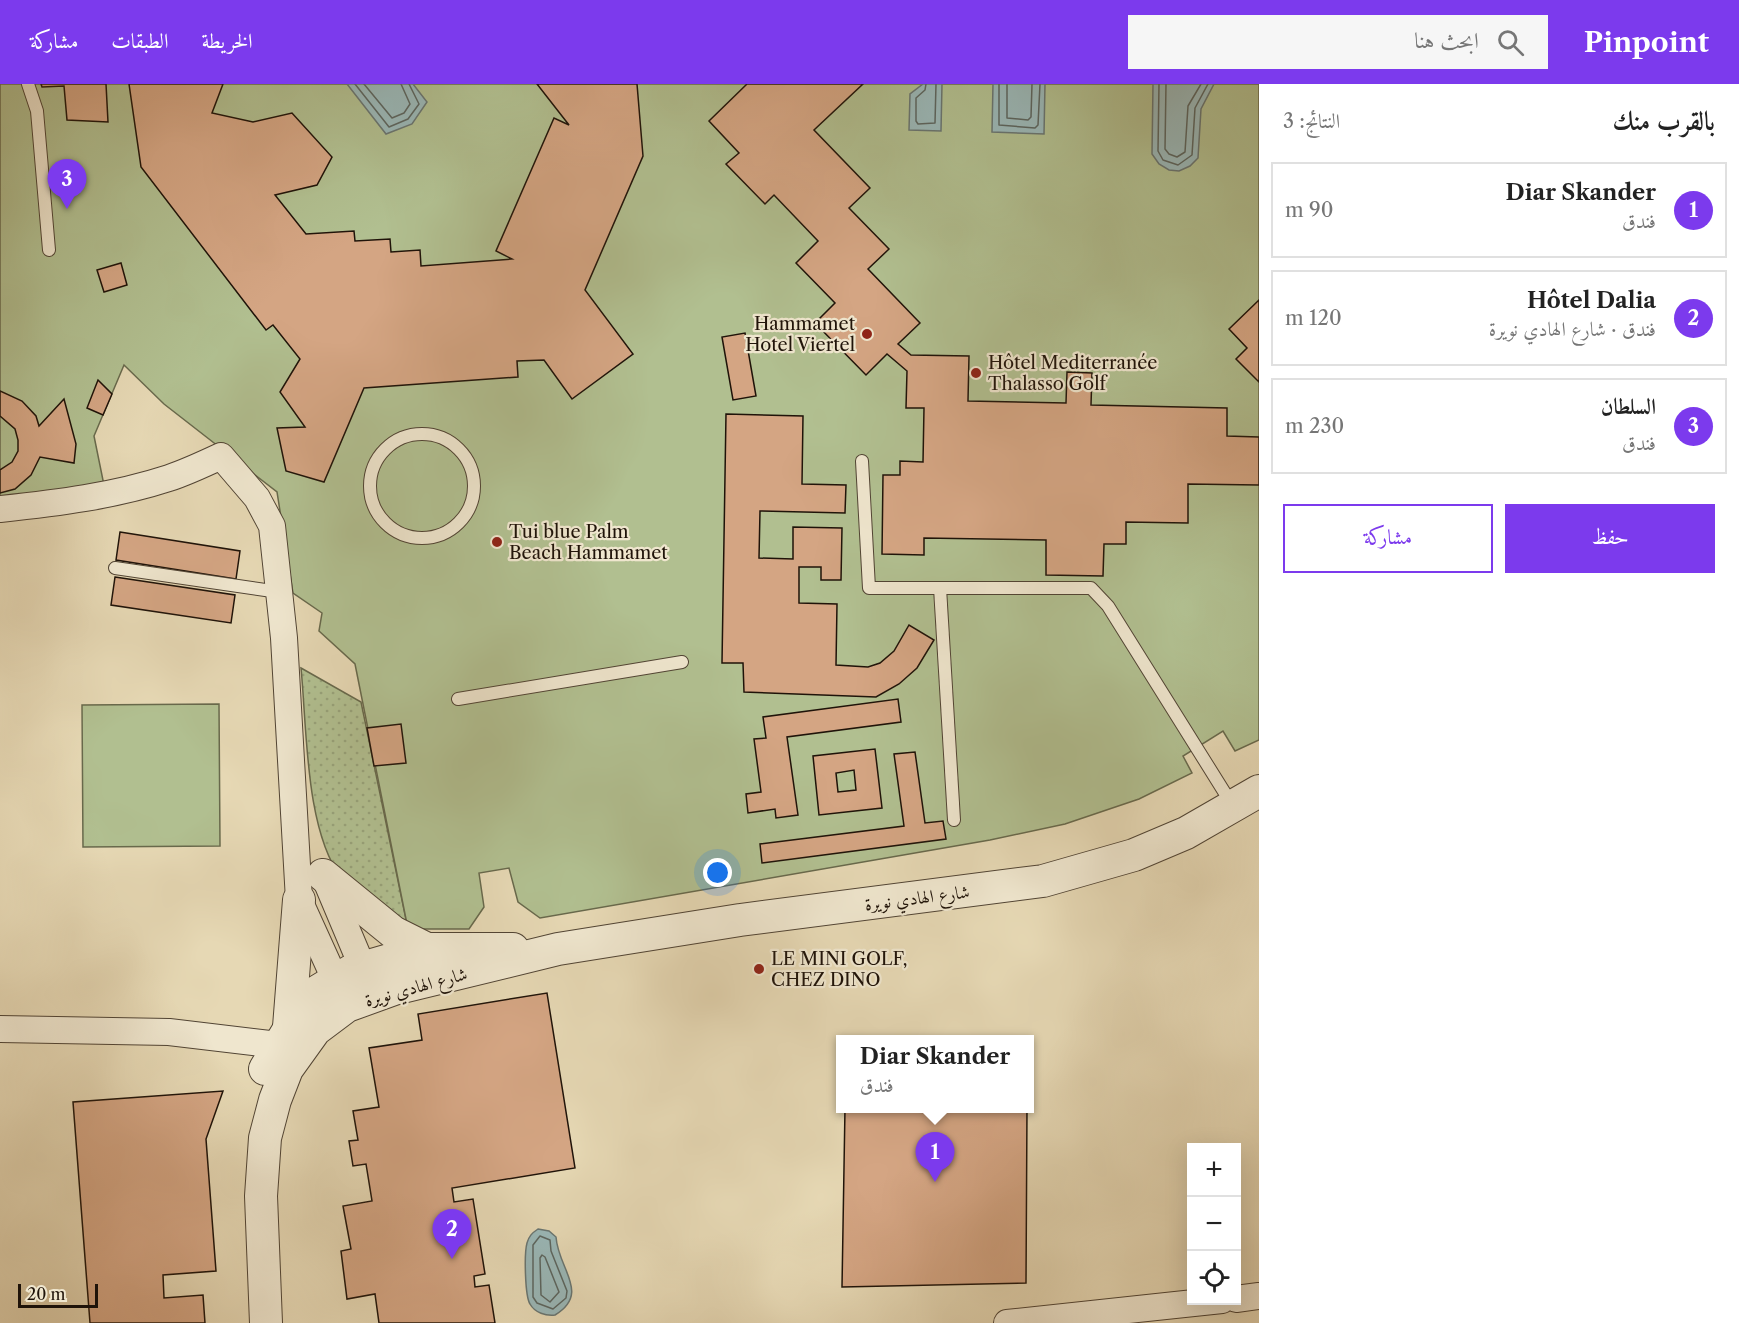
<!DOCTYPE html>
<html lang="ar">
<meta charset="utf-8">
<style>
body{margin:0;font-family:"Libre Caslon Text",Amiri,serif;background:#f6f6f6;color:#222;direction:rtl}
.controls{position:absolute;right:18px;bottom:18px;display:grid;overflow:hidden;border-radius:0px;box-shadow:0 6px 24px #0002}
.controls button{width:54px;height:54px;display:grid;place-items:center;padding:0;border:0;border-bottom:2px solid #e0e0e0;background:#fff;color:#222;font:30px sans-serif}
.scale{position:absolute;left:18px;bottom:15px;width:80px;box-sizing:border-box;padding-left:6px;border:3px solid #1f1309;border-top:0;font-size:16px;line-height:21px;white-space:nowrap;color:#1f1309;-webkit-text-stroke:4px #efe6ce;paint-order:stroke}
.you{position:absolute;left:718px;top:789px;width:21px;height:21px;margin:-15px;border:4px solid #fff;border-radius:50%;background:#1a73e8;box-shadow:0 0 0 9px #1a73e833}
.badge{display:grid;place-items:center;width:39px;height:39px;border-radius:50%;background:#7c3aed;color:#fff;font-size:20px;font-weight:700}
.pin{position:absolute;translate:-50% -50px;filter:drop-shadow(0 2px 3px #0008)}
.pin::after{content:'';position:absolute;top:32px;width:21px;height:18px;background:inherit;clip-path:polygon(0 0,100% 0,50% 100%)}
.popup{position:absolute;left:836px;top:951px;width:198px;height:78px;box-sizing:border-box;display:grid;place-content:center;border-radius:0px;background:#fff;filter:drop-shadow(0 2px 4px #0005);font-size:20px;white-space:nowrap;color:#767676}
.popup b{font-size:22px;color:#222}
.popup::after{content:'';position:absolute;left:50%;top:100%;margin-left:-12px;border:12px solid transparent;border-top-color:#fff}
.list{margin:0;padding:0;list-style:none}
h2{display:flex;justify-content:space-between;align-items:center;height:78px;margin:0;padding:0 24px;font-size:26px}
h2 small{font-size:20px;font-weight:400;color:#767676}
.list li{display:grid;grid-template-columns:39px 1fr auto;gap:18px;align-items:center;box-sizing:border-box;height:96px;margin:0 12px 12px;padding:0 12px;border:2px solid #e0e0e0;border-radius:0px}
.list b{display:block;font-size:22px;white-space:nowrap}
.list p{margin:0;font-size:20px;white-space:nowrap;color:#767676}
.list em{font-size:20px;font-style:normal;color:#767676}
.actions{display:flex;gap:12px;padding:18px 24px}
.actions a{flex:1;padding:14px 0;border:2px solid #7c3aed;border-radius:0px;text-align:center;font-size:21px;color:#7c3aed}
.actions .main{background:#7c3aed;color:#fff}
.icon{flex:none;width:33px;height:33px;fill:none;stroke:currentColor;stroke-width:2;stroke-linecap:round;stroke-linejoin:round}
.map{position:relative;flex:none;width:1259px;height:1239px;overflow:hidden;direction:ltr}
header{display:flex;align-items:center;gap:36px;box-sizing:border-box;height:84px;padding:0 30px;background:#7c3aed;color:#fff}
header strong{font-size:28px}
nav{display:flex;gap:33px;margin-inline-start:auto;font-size:21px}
.search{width:420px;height:54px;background:#f6f6f6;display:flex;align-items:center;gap:15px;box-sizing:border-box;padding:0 21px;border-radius:0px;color:#767676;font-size:22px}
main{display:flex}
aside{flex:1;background:#fff}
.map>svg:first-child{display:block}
.grass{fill:url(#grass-dots);stroke:#68694c;stroke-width:1.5}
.garden{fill:#b1bf90;stroke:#68694c;stroke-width:1.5}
.water{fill:#9ab8b8;stroke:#697672;stroke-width:1.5}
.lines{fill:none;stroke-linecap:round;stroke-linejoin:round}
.shore{stroke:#5c6660;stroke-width:1.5}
.building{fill:#d4a583;stroke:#1f1309;stroke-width:1.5;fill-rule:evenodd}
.service-casing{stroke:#514434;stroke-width:14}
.minor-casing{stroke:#514434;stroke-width:28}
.tertiary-casing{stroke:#514434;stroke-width:34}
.service{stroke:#efe6ce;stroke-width:12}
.minor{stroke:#efe6ce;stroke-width:26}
.tertiary{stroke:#efe6ce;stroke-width:32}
.poi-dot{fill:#8f2418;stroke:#efe6ce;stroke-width:2}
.labels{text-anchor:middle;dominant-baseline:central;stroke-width:4.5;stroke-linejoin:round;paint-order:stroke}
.poi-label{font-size:18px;fill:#1f1309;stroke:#efe6ce;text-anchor:start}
.street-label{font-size:18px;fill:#1f1309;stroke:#efe6ce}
</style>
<header>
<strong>Pinpoint</strong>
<div class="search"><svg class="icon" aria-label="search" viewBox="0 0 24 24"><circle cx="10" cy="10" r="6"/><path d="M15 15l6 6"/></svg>ابحث هنا</div>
<nav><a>الخريطة</a><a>الطبقات</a><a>مشاركة</a></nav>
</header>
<main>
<aside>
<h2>بالقرب منك<small>النتائج: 3</small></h2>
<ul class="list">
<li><span class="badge">1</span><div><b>Diar Skander</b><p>فندق</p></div><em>90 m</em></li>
<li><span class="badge">2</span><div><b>Hôtel Dalia</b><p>فندق · شارع الهادي نويرة</p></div><em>120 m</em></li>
<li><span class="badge">3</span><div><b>السلطان</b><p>فندق</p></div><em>230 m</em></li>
</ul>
<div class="actions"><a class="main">حفظ</a><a>مشاركة</a></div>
</aside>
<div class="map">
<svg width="1259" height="1239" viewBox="0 0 1259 1239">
<defs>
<pattern id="grass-dots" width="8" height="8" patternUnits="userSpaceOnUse" patternTransform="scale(1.5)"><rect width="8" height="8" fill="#b1bf90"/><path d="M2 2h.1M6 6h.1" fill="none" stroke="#98a37b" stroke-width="1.8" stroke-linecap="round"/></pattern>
</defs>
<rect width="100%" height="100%" fill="#e6d8b4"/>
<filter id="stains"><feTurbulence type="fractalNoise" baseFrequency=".00333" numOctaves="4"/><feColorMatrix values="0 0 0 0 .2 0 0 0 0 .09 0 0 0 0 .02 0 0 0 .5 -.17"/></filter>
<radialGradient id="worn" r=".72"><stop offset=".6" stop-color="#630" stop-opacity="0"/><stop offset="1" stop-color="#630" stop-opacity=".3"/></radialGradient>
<!-- grass -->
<path class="grass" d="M301,584L361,618L408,845C391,833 354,810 342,795C305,747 307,644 301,584Z"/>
<!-- garden -->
<g class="garden">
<path d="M0,0H1259V656L1235,667L1223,647L1183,672L1192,689L1139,715L1065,740L990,756L540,834L518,818L509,784L479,789L484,823L469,845H408L355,580L319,547L322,529L293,509L277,408L164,320L124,281L94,352L105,406L0,416Z"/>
<path d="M219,620L220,762L83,763L82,621Z"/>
</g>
<!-- water -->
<g class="water">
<path d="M347,0H413L427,18L412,40L386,50Z"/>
<path d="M923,0H942L941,47L909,46L910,10Z"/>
<path d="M993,0H1045L1044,50L992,48Z"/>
<path d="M1153,0H1214L1201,25L1198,74L1190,82L1179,87L1169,86L1159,80L1152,70Z"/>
<path d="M538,1145L549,1147L556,1153C558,1185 591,1209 555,1231C546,1232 535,1229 530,1220C525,1212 524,1170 527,1159C529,1152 532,1149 538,1145Z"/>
</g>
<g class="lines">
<!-- shore -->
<g class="shore">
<path d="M355,0L389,43L408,35L419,20L409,0"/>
<path d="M364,0L392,34L404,29L410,20L401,0"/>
<path d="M926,0L925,6L916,14V37L918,40L935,39L936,0"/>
<path d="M999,0V41L1035,44L1038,41L1040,0"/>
<path d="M1007,0V34L1028,36L1031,33L1032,0"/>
<path d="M1159,0L1158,67L1163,76L1178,81L1192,71L1195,24L1208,0"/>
<path d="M1166,0L1165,65L1169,70L1177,73L1185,68L1188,22L1201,0"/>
<path d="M540,1152L550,1156L551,1167L567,1207L566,1214L553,1225L537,1219L533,1213V1161Z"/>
<path d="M542,1171L545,1173L559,1208L550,1218L541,1211L540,1174Z"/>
</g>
</g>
<!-- building -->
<g class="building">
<path d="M41,0H106L108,38L67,36L64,2L42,3Z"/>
<path d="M129,0H223L212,29L253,38L292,29L332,73L317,101L275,111L306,150L354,147L355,157L390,155L391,168L420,166L421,182L512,175L496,167L554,34L569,41L537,0H637L643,72L585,206L633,270L572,315L544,276L517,277L518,293L364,304L324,398L286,387L277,344L305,343L280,308L300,275L273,241L266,246L141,83Z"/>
<path d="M747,0H863L814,46L870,104L849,124L889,165L868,185L920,239L898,260L911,271L969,272L968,317L1066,319L1067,288L1092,289L1091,321L1227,324V352L1259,353V401L1188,400V439L1126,438V460H1104L1103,492L1046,491V456L924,454V471L882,470L883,391H900V377L923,378L924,324H906L907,287L887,270L866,291L815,239L835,219L796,179L818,157L774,111L765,120L726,80L739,69L709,37Z"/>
<path d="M121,179L127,201L104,208L97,186Z"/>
<path d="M1259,216V298L1236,275L1247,264L1229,245Z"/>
<path d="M745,249L756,312L733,316L722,253Z"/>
<path d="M98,296L112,310L103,331L87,324Z"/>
<path d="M0,307L22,317L36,332L39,342L64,315L76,360L74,379L40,373L31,391L15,405L0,409V386L12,378L18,367V356L15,345L0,332Z"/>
<path d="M726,330L803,332L802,400L846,401L845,429L760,427L759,474L793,475V443L842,444L841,496H821V483H799V519L837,520L836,581L868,583L880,579L894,567L909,541L934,556L917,584L899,600L876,613L744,608L743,579H722Z"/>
<path d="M120,448L240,467L236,495L116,476Z"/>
<path d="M115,493L235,511L231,539L111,521Z"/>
<path d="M898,615L901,638L787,653L798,731L776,734L775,725L748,729L746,710L761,708L754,655L766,654L763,633Z"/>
<path d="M401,640L406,679L374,682L367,644Z"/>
<path d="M875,665L882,724L819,731L813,672ZM854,686L856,706L838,708L836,689Z"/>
<path d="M915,668L925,739L943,737L946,755L762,779L760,760L904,742L894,670Z"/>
<path d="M547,909L575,1084L452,1104L454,1118L473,1115L485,1190L474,1192L475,1203L489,1201L495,1239H379L375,1210L347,1215L341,1167L351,1165L343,1122L372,1117L366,1080L353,1082L349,1057L358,1056L353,1027L379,1023L369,964L422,956L418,930Z"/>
<path d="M223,1007L206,1055L216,1187L163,1191L164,1214L203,1211L205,1239H90L73,1018Z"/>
<path d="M845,1024H1027L1026,1199L842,1203Z"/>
</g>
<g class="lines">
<!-- service casing -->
<g class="service-casing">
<g id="service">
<path d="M28,0L37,27L49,166"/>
<circle cx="422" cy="402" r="52"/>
<path d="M862,377L869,504H1091L1108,522L1233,722"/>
<path d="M115,484L279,508"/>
<path d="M940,504L954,736"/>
<path d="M458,615L682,578"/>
</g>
</g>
<!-- minor casing -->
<g class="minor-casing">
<g id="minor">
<path d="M0,425C57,419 114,412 169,394C187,388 204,380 221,372L257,414L272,442L284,554L299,816L343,913"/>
<path d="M325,794L370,901"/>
<path d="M0,945L169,948L278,961"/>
<path d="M1236,1215L1259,1212"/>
<path d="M1007,1239L1222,1216"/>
</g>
</g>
<!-- tertiary casing -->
<g class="tertiary-casing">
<g id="tertiary">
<path d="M323,791L393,848L427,865"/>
<path d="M289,943L299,816"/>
<path d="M265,985L303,922L318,907L351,887L427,865H513"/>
<path d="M266,1239L261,1112L265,1054L275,1016L287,985L315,946L347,922L394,905L558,865L740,836L1043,797L1134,771L1186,749L1259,707"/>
</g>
</g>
<!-- service -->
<use href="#service" class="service"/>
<!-- minor -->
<use href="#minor" class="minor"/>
<!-- tertiary -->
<use href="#tertiary" class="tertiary"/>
</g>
<!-- markers -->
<g class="poi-dot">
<circle cx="867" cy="250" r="6"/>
<circle cx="976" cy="289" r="6"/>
<circle cx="497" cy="458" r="6"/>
<circle cx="759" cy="885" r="6"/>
</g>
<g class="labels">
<!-- poi labels -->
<g class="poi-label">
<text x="855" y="240" text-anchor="end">Hammamet<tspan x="855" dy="21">Hotel Viertel</tspan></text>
<text x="988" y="279">Hôtel Mediterranée<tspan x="988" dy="21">Thalasso Golf</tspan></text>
<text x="509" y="448">Tui blue Palm<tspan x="509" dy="21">Beach Hammamet</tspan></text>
<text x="771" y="875">LE MINI GOLF,<tspan x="771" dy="21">CHEZ DINO</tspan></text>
</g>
<!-- street labels -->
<g class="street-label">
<text transform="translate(917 814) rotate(-7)">شارع الهادي نويرة</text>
<text transform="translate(416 903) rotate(-15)">شارع الهادي نويرة</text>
</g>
</g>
<rect width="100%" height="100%" filter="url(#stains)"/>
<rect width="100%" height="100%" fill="url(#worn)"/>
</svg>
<div class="controls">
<button>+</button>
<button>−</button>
<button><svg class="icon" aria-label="locate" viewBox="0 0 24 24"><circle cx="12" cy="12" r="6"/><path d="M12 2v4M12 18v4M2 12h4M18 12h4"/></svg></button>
</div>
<div class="scale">20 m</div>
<div class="you"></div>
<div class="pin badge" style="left:935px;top:1098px">1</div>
<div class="popup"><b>Diar Skander</b>فندق</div>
<div class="pin badge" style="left:452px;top:1175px">2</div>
<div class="pin badge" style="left:67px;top:125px">3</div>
</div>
</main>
